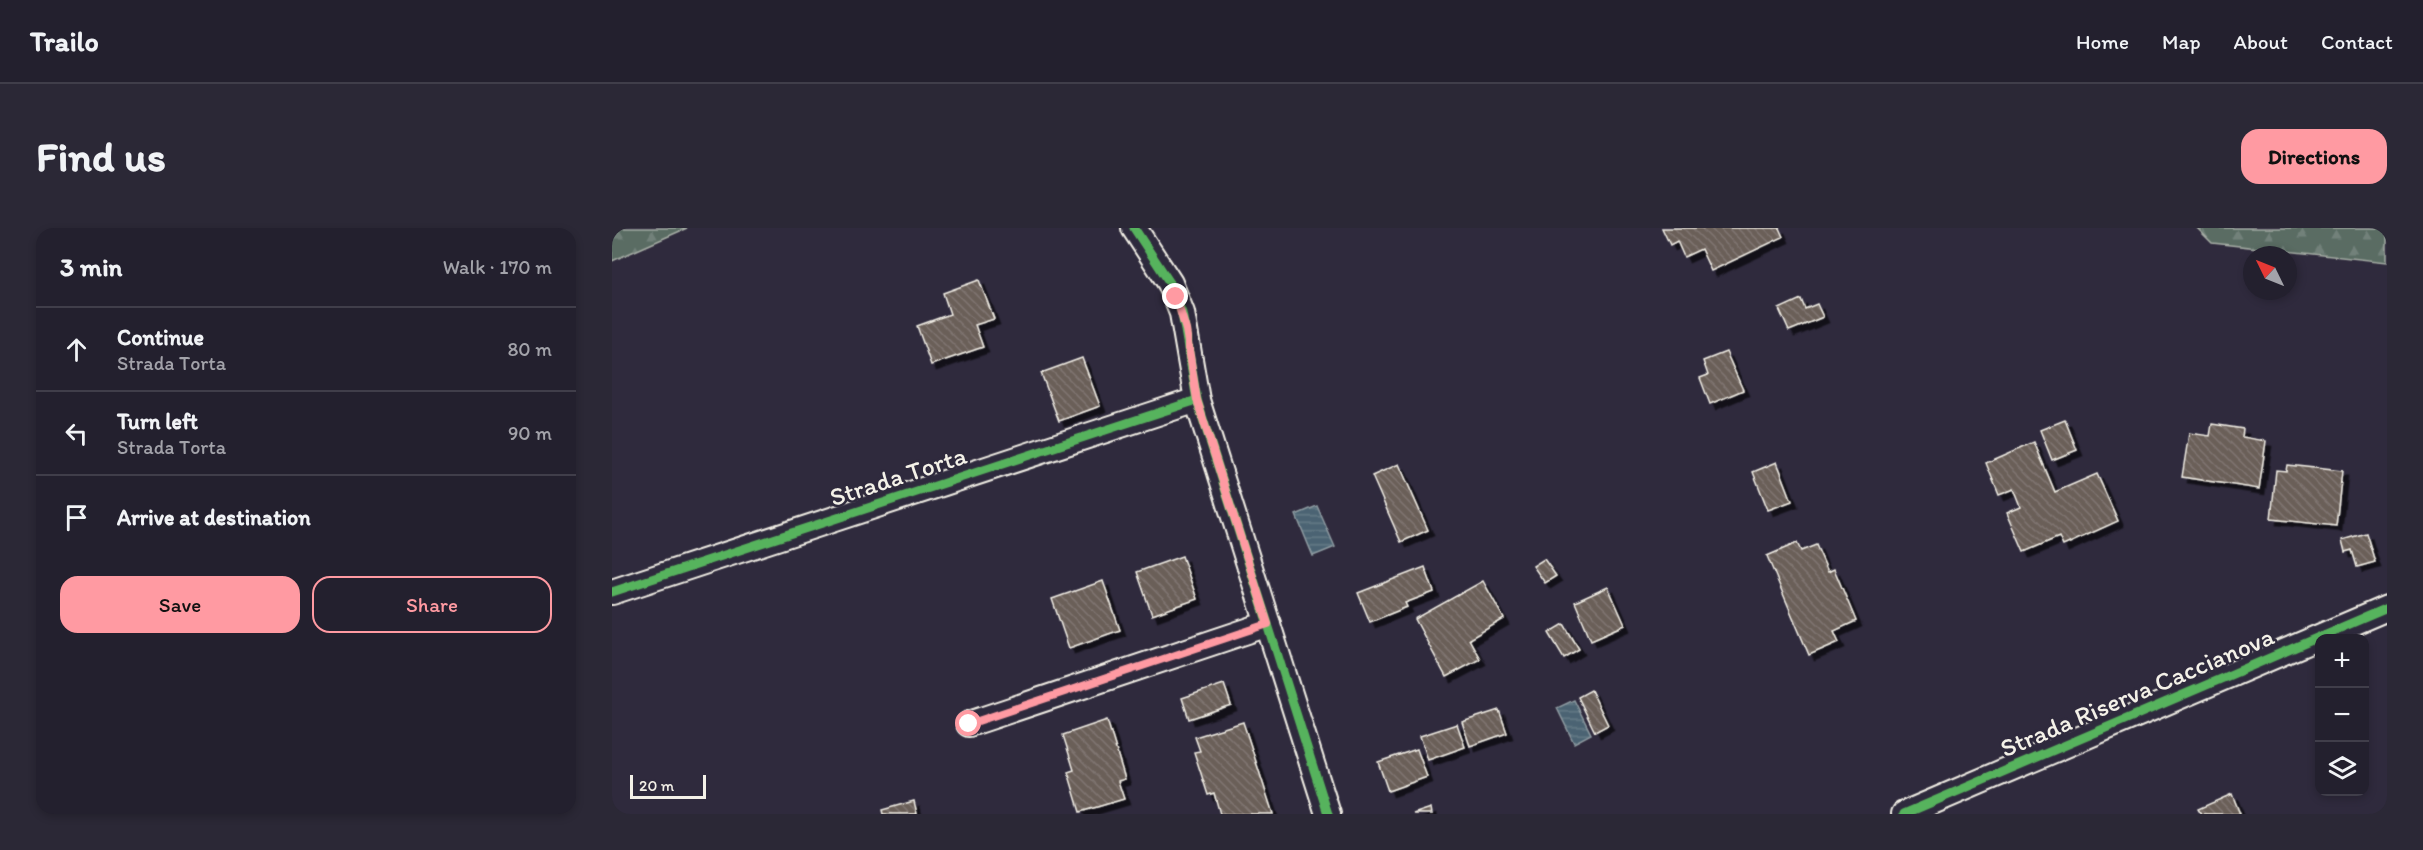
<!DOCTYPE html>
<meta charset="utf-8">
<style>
body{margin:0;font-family:Itim,sans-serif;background:#2b2836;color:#f1f3f6}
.controls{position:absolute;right:18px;bottom:18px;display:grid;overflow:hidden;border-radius:12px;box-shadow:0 3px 9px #0003}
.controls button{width:54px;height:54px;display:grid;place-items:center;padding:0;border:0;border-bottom:2px solid #403e4a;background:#23202e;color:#f1f3f6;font:30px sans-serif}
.compass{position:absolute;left:1631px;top:18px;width:54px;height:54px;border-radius:50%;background:#23202e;box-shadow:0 3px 9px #0003;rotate:313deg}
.scale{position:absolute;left:18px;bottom:15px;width:76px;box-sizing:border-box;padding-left:6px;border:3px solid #f4f1e8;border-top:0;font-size:16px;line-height:21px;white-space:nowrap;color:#f4f1e8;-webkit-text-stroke:4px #2f2a3d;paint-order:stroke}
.stop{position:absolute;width:18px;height:18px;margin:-14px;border:4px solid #ff9aa2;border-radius:50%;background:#fff}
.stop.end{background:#ff9aa2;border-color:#fff;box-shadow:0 2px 6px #0008}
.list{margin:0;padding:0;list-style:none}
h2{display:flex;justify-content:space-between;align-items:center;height:78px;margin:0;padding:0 24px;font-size:26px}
h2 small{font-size:20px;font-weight:400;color:#a3a3aa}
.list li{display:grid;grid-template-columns:39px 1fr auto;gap:18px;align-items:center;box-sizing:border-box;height:84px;padding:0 24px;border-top:2px solid #403e4a}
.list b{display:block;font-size:22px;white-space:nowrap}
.list p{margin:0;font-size:20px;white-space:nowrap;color:#a3a3aa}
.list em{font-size:20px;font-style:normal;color:#a3a3aa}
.actions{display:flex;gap:12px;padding:18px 24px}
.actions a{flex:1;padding:14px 0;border:2px solid #ff9aa2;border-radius:18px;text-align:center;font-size:21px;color:#ff9aa2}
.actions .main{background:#ff9aa2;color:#111}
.icon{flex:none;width:33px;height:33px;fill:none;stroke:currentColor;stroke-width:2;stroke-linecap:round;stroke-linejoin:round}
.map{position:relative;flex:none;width:1775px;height:586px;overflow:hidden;border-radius:18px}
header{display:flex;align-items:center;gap:36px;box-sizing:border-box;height:84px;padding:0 30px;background:#23202e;border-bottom:2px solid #403e4a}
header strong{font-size:28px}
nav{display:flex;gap:33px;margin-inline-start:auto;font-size:21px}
.intro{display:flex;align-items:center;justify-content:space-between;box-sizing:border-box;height:144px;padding:0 36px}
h1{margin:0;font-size:42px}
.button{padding:15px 27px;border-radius:18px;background:#ff9aa2;color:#111;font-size:21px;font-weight:700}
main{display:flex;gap:36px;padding:0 36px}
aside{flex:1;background:#23202e;border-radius:18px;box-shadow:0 3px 9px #0003}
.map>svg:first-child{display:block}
.forest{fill:url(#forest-firs);stroke:#a7aea6;stroke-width:1.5}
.water{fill:url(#water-rules);stroke:#8f9ca2;stroke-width:1.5}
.building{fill:url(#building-back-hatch);stroke:#f4f1e8;stroke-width:1.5;filter:url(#shadow)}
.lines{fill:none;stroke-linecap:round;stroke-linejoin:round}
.minor-casing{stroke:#f4f1e8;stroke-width:28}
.minor{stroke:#2f2a3d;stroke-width:24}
.cycleway-casing{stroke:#2f2a3d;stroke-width:13}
.cycleway{stroke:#56b35d;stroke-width:9}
.route{stroke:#ff9aa2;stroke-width:8}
.labels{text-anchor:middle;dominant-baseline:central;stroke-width:5;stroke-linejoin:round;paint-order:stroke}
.street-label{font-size:26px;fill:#f4f1e8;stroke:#2f2a3d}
</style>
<header>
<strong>Trailo</strong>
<nav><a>Home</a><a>Map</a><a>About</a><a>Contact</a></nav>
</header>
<div class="intro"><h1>Find us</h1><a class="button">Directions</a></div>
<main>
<aside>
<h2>3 min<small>Walk · 170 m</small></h2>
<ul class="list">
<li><svg class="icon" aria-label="ahead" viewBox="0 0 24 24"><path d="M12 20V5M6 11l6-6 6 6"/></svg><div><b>Continue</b><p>Strada Torta</p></div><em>80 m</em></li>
<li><svg class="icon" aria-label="left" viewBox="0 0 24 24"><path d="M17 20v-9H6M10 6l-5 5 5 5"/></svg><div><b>Turn left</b><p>Strada Torta</p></div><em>90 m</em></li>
<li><svg class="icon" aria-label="arrive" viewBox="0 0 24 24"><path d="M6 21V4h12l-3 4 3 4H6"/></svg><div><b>Arrive at destination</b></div></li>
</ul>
<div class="actions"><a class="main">Save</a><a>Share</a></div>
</aside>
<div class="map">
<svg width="1775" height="586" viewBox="0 0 1775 586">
<defs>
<pattern id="forest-firs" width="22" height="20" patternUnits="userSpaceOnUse" patternTransform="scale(1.5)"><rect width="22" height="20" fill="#5a6c64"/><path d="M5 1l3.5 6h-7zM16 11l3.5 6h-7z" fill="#72817a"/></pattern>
<pattern id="water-rules" width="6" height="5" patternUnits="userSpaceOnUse" patternTransform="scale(1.5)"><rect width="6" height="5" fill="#4b6473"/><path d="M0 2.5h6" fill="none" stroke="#667b87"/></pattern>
<pattern id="building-back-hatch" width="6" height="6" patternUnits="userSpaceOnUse" patternTransform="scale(1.5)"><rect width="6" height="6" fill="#6a5e59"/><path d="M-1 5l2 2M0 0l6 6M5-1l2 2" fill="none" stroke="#807671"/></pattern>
<filter id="shadow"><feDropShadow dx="5.5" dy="5.5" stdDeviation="0" flood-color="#0009"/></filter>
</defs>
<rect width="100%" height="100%" fill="#2f2a3d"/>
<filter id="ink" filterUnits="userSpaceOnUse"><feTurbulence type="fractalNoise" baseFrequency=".0167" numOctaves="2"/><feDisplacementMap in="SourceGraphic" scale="12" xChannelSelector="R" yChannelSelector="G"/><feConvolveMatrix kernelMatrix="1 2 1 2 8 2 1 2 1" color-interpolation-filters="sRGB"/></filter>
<g filter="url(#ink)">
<!-- forest -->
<g class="forest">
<path d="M0,0H75L0,33Z"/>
<path d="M1585,0H1775V34L1600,15Z"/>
</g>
<!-- water -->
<g class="water">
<path d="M705,278L723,319L701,328L684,287Z"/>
<path d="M962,472L979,506L962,515L945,480Z"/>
</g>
<!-- building -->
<g class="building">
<path d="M1050,0H1167L1171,9L1099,43L1089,21L1072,29L1065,13L1058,17Z"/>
<path d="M367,52L382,91L363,97L371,119L319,137L305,98L338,86L331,65Z"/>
<path d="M1189,71L1193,81L1205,76L1211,89L1177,103L1167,81Z"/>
<path d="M1114,124L1131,162L1098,176L1088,150L1096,147L1091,133Z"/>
<path d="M470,130L488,178L447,193L429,145Z"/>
<path d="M1453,192L1465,222L1440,232L1428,202Z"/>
<path d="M1600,196L1631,201L1630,209L1654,213L1647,261L1570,249L1577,205L1598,208Z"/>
<path d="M1422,214L1443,264L1485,246L1506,293L1451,318L1447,309L1412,324L1395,285L1409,279L1402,261L1387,267L1374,235Z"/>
<path d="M1165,234L1180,273L1156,282L1141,244Z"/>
<path d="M787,236L816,302L789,314L760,248Z"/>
<path d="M1675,237L1730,243L1724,298L1659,291L1664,242L1674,243Z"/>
<path d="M1754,305L1763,334L1745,339L1740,322L1733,324L1730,312Z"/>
<path d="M1185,315L1189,323L1204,317L1216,344L1222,341L1244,393L1222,403L1227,414L1197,427L1155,328Z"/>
<path d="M570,328L585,371L540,387L525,344Z"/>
<path d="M932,331L944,348L933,355L921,338Z"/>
<path d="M813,339L822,364L793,375L795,379L758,394L746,365Z"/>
<path d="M491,353L508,402L457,420L440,371Z"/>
<path d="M871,353L892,391L857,411L868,431L834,449L803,391Z"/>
<path d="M996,359L1013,397L979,412L963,374Z"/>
<path d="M952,396L967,421L952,430L937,405Z"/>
<path d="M612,456L619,477L577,491L570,470Z"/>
<path d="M979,462L996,497L983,504L966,469Z"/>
<path d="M887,482L895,505L858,518L850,494Z"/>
<path d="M495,492L513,551L506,553L512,571L468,584L456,544L462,542L451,507Z"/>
<path d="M631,494L661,586H608L602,565L596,567L582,524L588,523L583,509Z"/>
<path d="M845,496L853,519L816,532L808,508Z"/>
<path d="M805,521L815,549L776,563L766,534Z"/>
<path d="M1620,566L1628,586H1589L1586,581Z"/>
<path d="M302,573L305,586H271L270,582Z"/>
<path d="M819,580L820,586H801Z"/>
</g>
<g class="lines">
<!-- minor casing -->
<g class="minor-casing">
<g id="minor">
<path d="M522,0L558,55L570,85L585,172L716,586"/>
<path d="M0,364L585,172"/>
<path d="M357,496L656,396"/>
<path d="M1292,586L1775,380"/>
</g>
</g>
<!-- minor -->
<use href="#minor" class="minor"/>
<!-- cycleway casing -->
<g class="cycleway-casing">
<g id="cycleway">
<path d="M522,0L558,55L570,85L585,172L716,586"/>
<path d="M0,364L585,172"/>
<path d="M1292,586L1775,380"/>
</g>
</g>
<!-- cycleway -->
<use href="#cycleway" class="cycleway"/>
</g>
</g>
<g class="lines" filter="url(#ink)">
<!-- route -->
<path class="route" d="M357,496L656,396L585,172L574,102L564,69"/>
</g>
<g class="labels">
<!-- street labels -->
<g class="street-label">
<text transform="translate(286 248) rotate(-18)">Strada Torta</text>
<text transform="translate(1525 464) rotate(-23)">Strada Riserva Caccianova</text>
</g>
</g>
</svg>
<div class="controls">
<button>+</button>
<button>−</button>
<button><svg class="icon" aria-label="layers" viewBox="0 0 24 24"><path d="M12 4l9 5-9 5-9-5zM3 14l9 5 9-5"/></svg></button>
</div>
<svg class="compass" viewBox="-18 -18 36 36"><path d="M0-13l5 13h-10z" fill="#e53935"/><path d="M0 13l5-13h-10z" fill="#a3a3aa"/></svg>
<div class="scale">20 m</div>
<div class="stop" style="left:357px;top:496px"></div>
<div class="stop end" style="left:564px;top:69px"></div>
</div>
</main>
